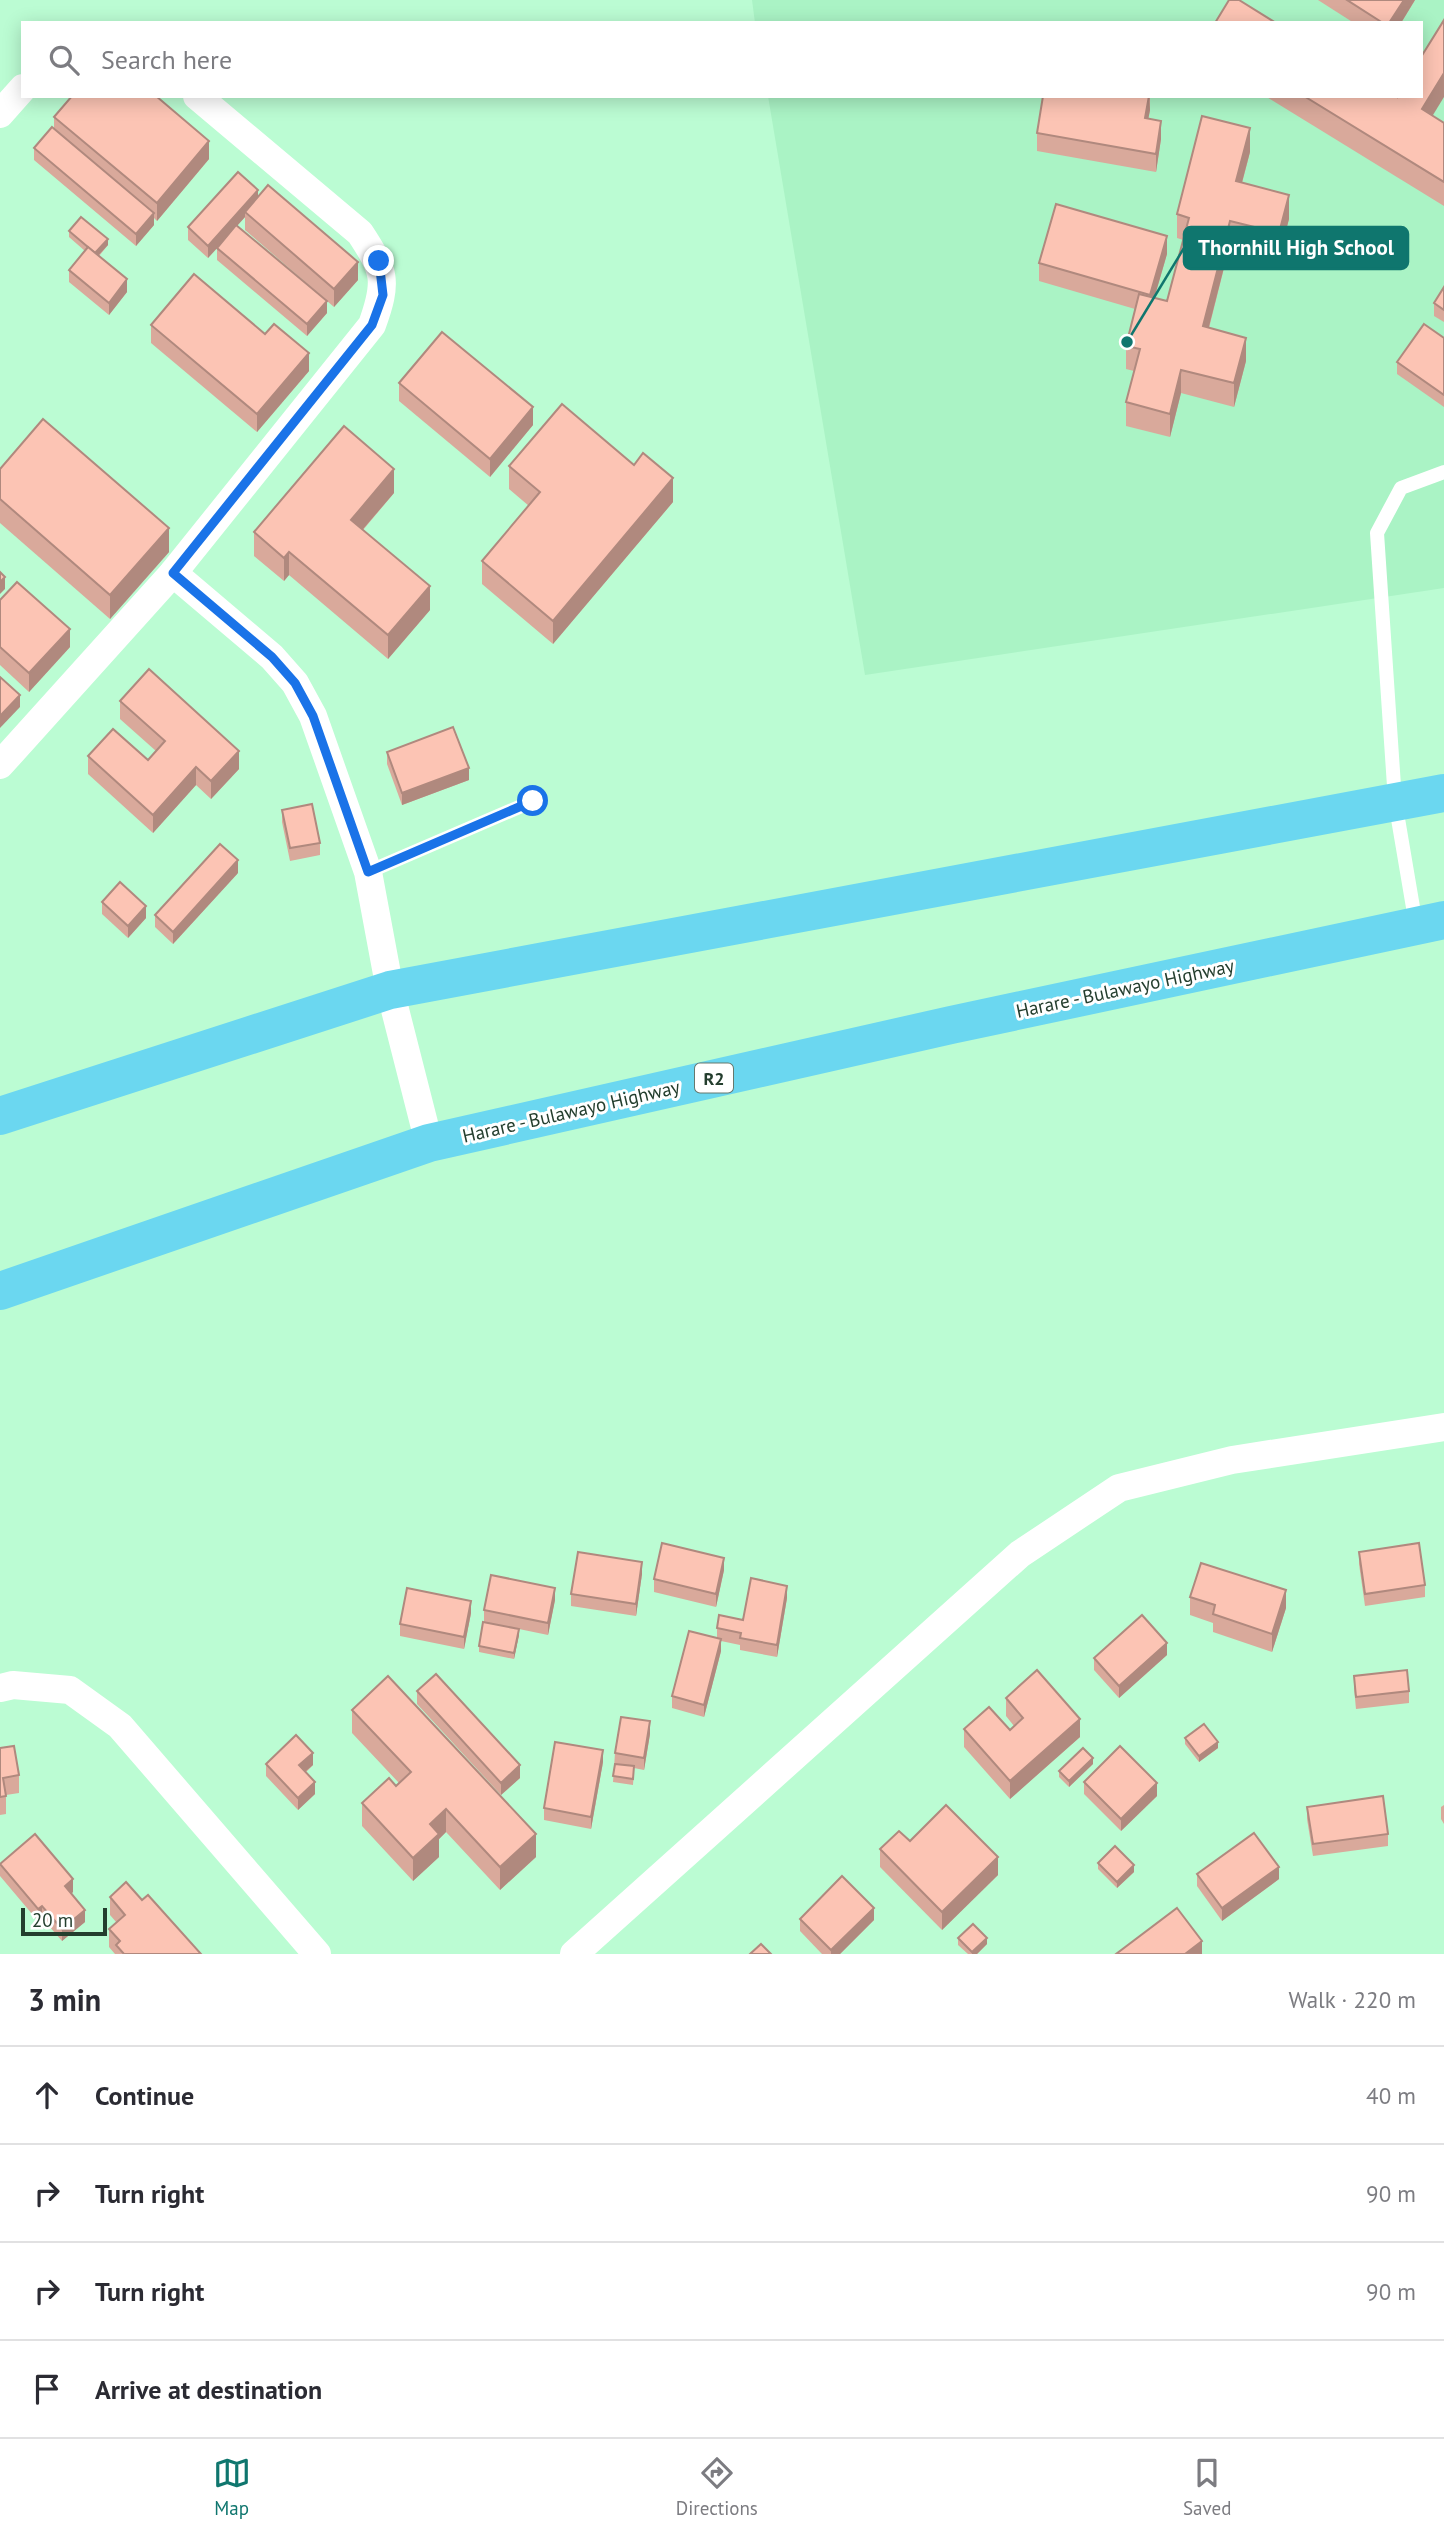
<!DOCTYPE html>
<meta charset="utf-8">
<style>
body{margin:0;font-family:"PT Sans",sans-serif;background:#f7f7f7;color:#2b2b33}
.scale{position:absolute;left:21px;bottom:18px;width:86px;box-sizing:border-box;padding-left:7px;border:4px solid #243e2e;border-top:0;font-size:19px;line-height:24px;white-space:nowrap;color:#243e2e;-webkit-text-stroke:5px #fff;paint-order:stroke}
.stop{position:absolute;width:21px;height:21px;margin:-16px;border:5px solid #1a73e8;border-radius:50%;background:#fff}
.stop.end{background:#1a73e8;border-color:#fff;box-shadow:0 2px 7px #0008}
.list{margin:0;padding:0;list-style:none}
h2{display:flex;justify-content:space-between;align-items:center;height:91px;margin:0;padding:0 28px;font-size:30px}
h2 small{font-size:23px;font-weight:400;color:#7c7c81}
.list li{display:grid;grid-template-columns:46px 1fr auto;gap:21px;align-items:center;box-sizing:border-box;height:98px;padding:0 28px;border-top:2px solid #e1e1e2}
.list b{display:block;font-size:26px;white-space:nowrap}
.list em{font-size:23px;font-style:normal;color:#7c7c81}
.icon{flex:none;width:38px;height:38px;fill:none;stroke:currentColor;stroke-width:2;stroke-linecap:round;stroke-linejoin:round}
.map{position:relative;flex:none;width:1444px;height:1954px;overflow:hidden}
.search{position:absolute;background:#fff;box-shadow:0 4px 18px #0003;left:21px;right:21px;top:21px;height:77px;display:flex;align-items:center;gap:18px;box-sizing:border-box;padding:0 24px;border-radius:0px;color:#7c7c81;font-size:26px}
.sheet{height:483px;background:#fff}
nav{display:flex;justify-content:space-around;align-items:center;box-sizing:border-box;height:98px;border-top:2px solid #e1e1e2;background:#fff;font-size:19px;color:#7c7c81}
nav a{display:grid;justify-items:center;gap:4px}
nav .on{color:#0f766e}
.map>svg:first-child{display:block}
.built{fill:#aaf3c5}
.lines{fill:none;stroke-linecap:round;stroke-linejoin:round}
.service{stroke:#fff;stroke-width:14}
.minor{stroke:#fff;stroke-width:28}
.trunk{stroke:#6bd7f0;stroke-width:38}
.wall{fill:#d9a99b}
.shaded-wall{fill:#b0897e}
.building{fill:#fcc4b4;stroke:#b0897e;stroke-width:2}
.route{stroke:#1a73e8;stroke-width:9}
.labels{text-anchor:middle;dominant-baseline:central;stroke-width:6;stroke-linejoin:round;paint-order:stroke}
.shield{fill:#fff;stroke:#66786d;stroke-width:2}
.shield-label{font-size:18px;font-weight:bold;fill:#243e2e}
.street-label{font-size:19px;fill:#243e2e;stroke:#fff}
.leader{fill:none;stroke:#0f766e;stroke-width:2.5}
.callout-dot{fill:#0f766e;stroke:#fff;stroke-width:2.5}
.callout{fill:#0f766e;stroke:#0f766e;stroke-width:2.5}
.callout-label{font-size:21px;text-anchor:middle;font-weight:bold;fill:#fff}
</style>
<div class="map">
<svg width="1444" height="1954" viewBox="0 0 1444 1954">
<rect width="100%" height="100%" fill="#bbfcd3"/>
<!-- built -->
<path class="built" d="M752,0H1444V588L865,675L768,96H1421V23H755Z"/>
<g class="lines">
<!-- service -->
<g class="service">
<path d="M368,872L533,801"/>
<path d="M1416,925L1395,801L1377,533L1401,488L1444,472"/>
</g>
<!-- minor -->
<g class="minor">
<path d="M0,114L23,88"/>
<path d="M173,573L272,657L295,683L313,716L368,872L390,990L429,1143"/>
<path d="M0,765L173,573L372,325C388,281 385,271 360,233L197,96"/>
<path d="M0,1688L13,1685L70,1690L120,1726L317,1954"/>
<path d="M574,1954L1020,1554L1119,1488L1232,1460L1444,1427"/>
</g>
<!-- trunk -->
<g class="trunk">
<path d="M0,1116L390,990L1444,793"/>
<path d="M0,1291L429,1143L951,1025L1444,920"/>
</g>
</g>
<!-- wall -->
<g class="wall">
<path d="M1318,0H1415L1401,23H1354Z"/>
<path d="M1150,96V110L1148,119L1161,139L1156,172L1037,151V133Z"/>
<path d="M1265,96H1395L1432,116L1444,123V206Z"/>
<path d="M54,117L209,159L157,221L154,218V225L136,246L34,160V148L54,129Z"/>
<path d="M1250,152L1242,183L1289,219L1279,257L1230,244L1209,328L1246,361L1234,407L1181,393L1170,437L1126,426V402L1134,371L1126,369V346L1135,309L1039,281V263L1167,254L1154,298L1167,301L1183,240L1177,238V214Z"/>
<path d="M258,197L358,280L334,307L245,230V217L237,226L327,313L307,336L217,260V248L223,242L208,258L188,240V227Z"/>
<path d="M69,231L108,245L99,256L127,292L109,315L69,282V270L85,251L69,237Z"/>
<path d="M1444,287V322L1434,316V303Z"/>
<path d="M151,325L309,371L257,432L151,343Z"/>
<path d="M1444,338V407L1397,374V362Z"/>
<path d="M399,383L533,425L490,477L399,401Z"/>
<path d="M509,466L673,502L553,644L482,584V561L529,506L509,489Z"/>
<path d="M0,469L169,552L110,619L0,523Z"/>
<path d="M394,493L363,530L430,610L388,659L289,575L284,581L254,556V532Z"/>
<path d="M0,600L70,647L29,692L0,665Z"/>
<path d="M120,701L239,769L211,799L196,785L153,833L88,774V756L148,760L156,751L120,719Z"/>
<path d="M387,752L469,780L402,805L387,764Z"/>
<path d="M282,810L320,843V855L290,861L282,822Z"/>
<path d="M238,873L173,944L155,927V915Z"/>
<path d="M102,902L146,918L128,938L102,914Z"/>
<path d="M1359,1552L1425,1585V1597L1365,1606L1359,1564Z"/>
<path d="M724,1570L716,1607L654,1592V1579Z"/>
<path d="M642,1574L636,1616L571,1606V1594Z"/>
<path d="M1190,1597L1286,1608L1272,1652L1213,1632V1623L1190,1615Z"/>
<path d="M787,1598L777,1657L740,1650V1645L721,1641V1651L704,1717L672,1708V1696L717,1638V1628L743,1620Z"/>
<path d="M555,1600L548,1635L519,1629V1635L514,1659L479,1652V1646L484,1622V1610Z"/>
<path d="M471,1613L464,1649L400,1636V1624Z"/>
<path d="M1167,1655L1119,1698L1094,1670V1658Z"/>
<path d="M1354,1676L1409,1691V1703L1356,1709L1354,1688Z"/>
<path d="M417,1691L520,1778L501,1795L417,1704Z"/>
<path d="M1006,1698L1080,1737L1010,1799L964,1747V1729L1010,1730L1014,1726L1006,1716Z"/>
<path d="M352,1710L536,1857L500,1890L446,1832L439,1839V1857L413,1881L362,1826V1803L396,1786L399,1783L352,1733Z"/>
<path d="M650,1734L644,1770L634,1768L633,1785L613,1782L615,1753Z"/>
<path d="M1185,1738L1218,1748L1199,1762L1185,1744Z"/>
<path d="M0,1748L19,1775V1793L6,1795V1814L0,1815Z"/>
<path d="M603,1762L591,1829L544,1820V1808Z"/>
<path d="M266,1764L313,1765L306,1772L315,1794L298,1810L266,1776Z"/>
<path d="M1093,1764L1069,1787L1059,1777V1771Z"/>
<path d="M1084,1782L1157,1796L1121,1831L1084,1794Z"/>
<path d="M1444,1805V1824L1441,1819V1807Z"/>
<path d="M1307,1807L1388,1834V1846L1313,1856L1307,1819Z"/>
<path d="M910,1841L998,1875L942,1930L880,1867V1849Z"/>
<path d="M1098,1863L1134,1872L1117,1888L1098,1869Z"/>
<path d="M0,1864L73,1892L71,1894L85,1922L62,1941L42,1918L38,1921L0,1876Z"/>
<path d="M1197,1874L1279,1879L1222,1921L1197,1886Z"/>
<path d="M110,1897L142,1900L201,1954H115L109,1947V1929L117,1923L110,1915Z"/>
<path d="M800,1919L874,1920L840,1954H822L800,1931Z"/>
<path d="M958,1938L987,1944L977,1954H968L958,1945Z"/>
</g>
<!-- shaded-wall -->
<g class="shaded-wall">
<path d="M1404,0H1415L1401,23H1389Z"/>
<path d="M1444,73V97L1422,133V109Z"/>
<path d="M1149,96L1150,110L1145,136V118Z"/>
<path d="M1161,121V139L1156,172V154Z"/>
<path d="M1250,128V152L1236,205V181Z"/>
<path d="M209,141V159L157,221V203Z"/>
<path d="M258,190V202L245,212V217L208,258V246Z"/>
<path d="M1289,195V219L1279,257V233Z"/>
<path d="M154,213V225L136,246V234Z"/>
<path d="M1230,221V244L1203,350V326Z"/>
<path d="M1167,236V254L1150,313V295Z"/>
<path d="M108,239V245L95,259V253Z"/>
<path d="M358,262V280L334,307V289Z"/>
<path d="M127,279V292L109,315V303Z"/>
<path d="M327,301V313L307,336V324Z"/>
<path d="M1246,338V361L1234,407V383Z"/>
<path d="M309,353V371L257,432V414Z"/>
<path d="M1181,370V393L1170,437V414Z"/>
<path d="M533,407V425L490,477V459Z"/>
<path d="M394,469V493L351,543V520Z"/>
<path d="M673,478V502L553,644V621Z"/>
<path d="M169,528V552L110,619V595Z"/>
<path d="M289,552V575L284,581V558Z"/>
<path d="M5,577V589L0,594V582Z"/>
<path d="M430,586V610L388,659V635Z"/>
<path d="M70,629V647L29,692V673Z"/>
<path d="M20,695V707L0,728V716Z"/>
<path d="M239,751V769L211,799V781Z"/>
<path d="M196,767V785L153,833V815Z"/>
<path d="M469,768V780L402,805V793Z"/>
<path d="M238,860V873L173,944V932Z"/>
<path d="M146,906V918L128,938V926Z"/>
<path d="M724,1558V1570L716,1607V1594Z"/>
<path d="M642,1562V1574L636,1616V1604Z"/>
<path d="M787,1586V1598L777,1657V1645Z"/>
<path d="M555,1588V1600L548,1635V1623Z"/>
<path d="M1286,1590V1608L1272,1652V1634Z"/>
<path d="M471,1601V1613L464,1649V1637Z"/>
<path d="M519,1629V1635L514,1659V1653Z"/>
<path d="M721,1639V1651L704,1717V1705Z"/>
<path d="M1167,1643V1655L1119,1698V1686Z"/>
<path d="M1080,1719V1737L1010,1799V1781Z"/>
<path d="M650,1721V1734L644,1770V1758Z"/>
<path d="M1218,1742V1748L1199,1762V1756Z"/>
<path d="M603,1750V1762L591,1829V1817Z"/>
<path d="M313,1753V1765L299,1777V1765Z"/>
<path d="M1093,1758V1764L1069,1787V1781Z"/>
<path d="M520,1765V1778L501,1795V1783Z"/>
<path d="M315,1782V1794L298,1810V1798Z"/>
<path d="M1157,1783V1796L1121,1831V1819Z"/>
<path d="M446,1809V1832L439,1839V1857L413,1881V1858L430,1824Z"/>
<path d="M536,1834V1857L500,1890V1867Z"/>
<path d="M998,1857V1875L942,1930V1912Z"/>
<path d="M1134,1865V1872L1117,1888V1882Z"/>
<path d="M1279,1867V1879L1222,1921V1908Z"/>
<path d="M73,1879V1892L65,1899V1886Z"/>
<path d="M42,1906V1918L38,1921V1909Z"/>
<path d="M874,1908V1920L840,1954H831V1950Z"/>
<path d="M85,1910V1922L62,1941V1929Z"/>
<path d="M987,1938V1944L977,1954H972V1952Z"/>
<path d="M1202,1941V1954H1185Z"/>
</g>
<!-- building -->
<g class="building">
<path d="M1229,0H1239L1276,23H1215Z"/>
<path d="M1347,0H1404L1389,23H1383Z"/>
<path d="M1444,20V73L1422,109L1444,123V182L1304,96H1395L1397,97V96H1421V57Z"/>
<path d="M72,96H156L209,141L157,203L54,117Z"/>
<path d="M1043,96H1149L1145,118L1161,121L1156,154L1037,133Z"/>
<path d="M1202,116L1250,128L1236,181L1289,195L1279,233L1230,221L1203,326L1246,338L1234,383L1181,370L1170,414L1126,402L1140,349L1126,346L1139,294L1167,301L1189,218L1177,214Z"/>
<path d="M52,127L154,213L136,234L34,148Z"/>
<path d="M238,172L258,190L208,246L188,227Z"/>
<path d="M268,185L358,262L334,289L245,212Z"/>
<path d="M1056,204L1167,236L1150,295L1039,263Z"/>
<path d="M81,217L108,239L95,253L69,231Z"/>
<path d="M236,225L327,301L307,324L217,248Z"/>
<path d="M88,247L127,279L109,303L69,270Z"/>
<path d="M194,274L265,334L274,324L309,353L257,414L151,325Z"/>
<path d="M1444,287V310L1434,303Z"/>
<path d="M1424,324L1444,338V395L1397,362Z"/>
<path d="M442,332L533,407L490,459L399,383Z"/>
<path d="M562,404L634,465L643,453L673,478L553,621L482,561L540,492L509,466Z"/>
<path d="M43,419L169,528L110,595L0,499V469Z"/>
<path d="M344,426L394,469L351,520L430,586L388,635L289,552L284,558L254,532Z"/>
<path d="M0,572L5,577L0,582Z"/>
<path d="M17,582L70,629L29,673L0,647V600Z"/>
<path d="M149,669L239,751L211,781L196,767L153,815L88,756L113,729L148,760L165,741L120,701Z"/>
<path d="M0,677L20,695L0,716Z"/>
<path d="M453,727L469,768L402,793L387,752Z"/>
<path d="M312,804L320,843L290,848L282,810Z"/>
<path d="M220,844L238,860L173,932L155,915Z"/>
<path d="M120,882L146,906L128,926L102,902Z"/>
<path d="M662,1543L724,1558L716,1594L654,1579Z"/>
<path d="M1419,1543L1425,1585L1365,1594L1359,1552Z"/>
<path d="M578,1552L642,1562L636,1604L571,1594Z"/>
<path d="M1201,1563L1286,1590L1272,1634L1213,1614L1215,1605L1190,1597Z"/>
<path d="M491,1575L555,1588L548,1623L484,1610Z"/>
<path d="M751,1578L787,1586L777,1645L740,1638L741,1633L717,1628L719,1615L743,1620Z"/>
<path d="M407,1588L471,1601L464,1637L400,1624Z"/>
<path d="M1142,1615L1167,1643L1119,1686L1094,1658Z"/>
<path d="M483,1622L519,1629L514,1653L479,1646Z"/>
<path d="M689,1631L721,1639L704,1705L672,1696Z"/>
<path d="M1037,1670L1080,1719L1010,1781L964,1729L989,1707L1010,1730L1023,1718L1006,1698Z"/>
<path d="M1407,1670L1409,1691L1356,1697L1354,1676Z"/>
<path d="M436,1674L520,1765L501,1783L417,1691Z"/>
<path d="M388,1676L536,1834L500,1867L446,1809L430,1824L439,1834L413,1858L362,1803L389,1778L396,1786L411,1772L352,1710Z"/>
<path d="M621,1717L650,1721L644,1758L615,1753Z"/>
<path d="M1204,1724L1218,1742L1199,1756L1185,1738Z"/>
<path d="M296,1735L313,1753L299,1765L315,1782L298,1798L266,1764Z"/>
<path d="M555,1742L603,1750L591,1817L544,1808Z"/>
<path d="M14,1746L19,1775L3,1778L6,1796L0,1797V1748Z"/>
<path d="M1120,1746L1157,1783L1121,1819L1084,1782Z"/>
<path d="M1083,1748L1093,1758L1069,1781L1059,1771Z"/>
<path d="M615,1764L634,1766L633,1779L613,1776Z"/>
<path d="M1383,1796L1388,1834L1313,1844L1307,1807Z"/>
<path d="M946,1805L998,1857L942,1912L880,1849L899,1831L910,1841Z"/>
<path d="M1254,1833L1279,1867L1222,1908L1197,1874Z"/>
<path d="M35,1834L73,1879L65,1886L85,1910L62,1929L42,1906L38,1909L0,1864Z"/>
<path d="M1115,1846L1134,1865L1117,1882L1098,1863Z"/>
<path d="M842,1876L874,1908L831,1950L800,1919Z"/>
<path d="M126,1882L142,1900L148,1895L201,1954H124L116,1945L120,1941L109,1929L125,1915L110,1897Z"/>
<path d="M1177,1908L1202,1941L1185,1954H1116Z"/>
<path d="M973,1924L987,1938L972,1952L958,1938Z"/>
<path d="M761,1944L771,1954H750Z"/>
</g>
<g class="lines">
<!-- route -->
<path class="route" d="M379,261L383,295L372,325L173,573L272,657L295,683L313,716L368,872L533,801"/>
</g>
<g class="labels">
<!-- shield labels -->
<rect class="shield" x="695" y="1063.5" width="38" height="29" rx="5"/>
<g class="shield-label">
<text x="714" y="1078">R2</text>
</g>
<!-- street labels -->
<g class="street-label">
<text transform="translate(1125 988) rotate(-12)">Harare - Bulawayo Highway</text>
<text transform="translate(571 1111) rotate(-13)">Harare - Bulawayo Highway</text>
</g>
</g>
<!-- callouts -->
<path class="leader" d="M1127 342L1184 248"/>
<circle class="callout-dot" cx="1127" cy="342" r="7"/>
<rect class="callout" x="1184" y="227" width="224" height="42" rx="7"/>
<g class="callout-label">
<text x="1296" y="255">Thornhill High School</text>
</g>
</svg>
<div class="scale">20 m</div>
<div class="stop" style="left:533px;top:801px"></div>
<div class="stop end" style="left:379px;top:261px"></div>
<div class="search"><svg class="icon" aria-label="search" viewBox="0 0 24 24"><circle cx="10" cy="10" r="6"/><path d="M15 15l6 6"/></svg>Search here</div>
</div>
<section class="sheet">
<h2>3 min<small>Walk · 220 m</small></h2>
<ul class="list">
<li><svg class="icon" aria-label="ahead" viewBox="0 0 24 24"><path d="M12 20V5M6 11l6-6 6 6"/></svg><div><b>Continue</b></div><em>40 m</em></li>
<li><svg class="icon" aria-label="right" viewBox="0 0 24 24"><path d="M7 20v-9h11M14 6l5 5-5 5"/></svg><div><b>Turn right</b></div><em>90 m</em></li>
<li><svg class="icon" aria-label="right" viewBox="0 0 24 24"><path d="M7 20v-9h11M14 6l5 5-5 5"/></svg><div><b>Turn right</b></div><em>90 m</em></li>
<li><svg class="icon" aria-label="arrive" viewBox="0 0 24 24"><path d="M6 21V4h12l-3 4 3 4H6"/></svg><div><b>Arrive at destination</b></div></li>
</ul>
</section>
<nav>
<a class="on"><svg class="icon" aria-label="map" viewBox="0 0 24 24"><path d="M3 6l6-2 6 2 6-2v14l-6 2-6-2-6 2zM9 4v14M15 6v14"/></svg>Map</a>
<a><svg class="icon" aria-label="directions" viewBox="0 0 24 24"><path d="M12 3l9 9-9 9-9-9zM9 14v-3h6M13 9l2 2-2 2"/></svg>Directions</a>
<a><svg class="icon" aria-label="saved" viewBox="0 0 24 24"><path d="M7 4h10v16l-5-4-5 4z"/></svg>Saved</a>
</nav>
